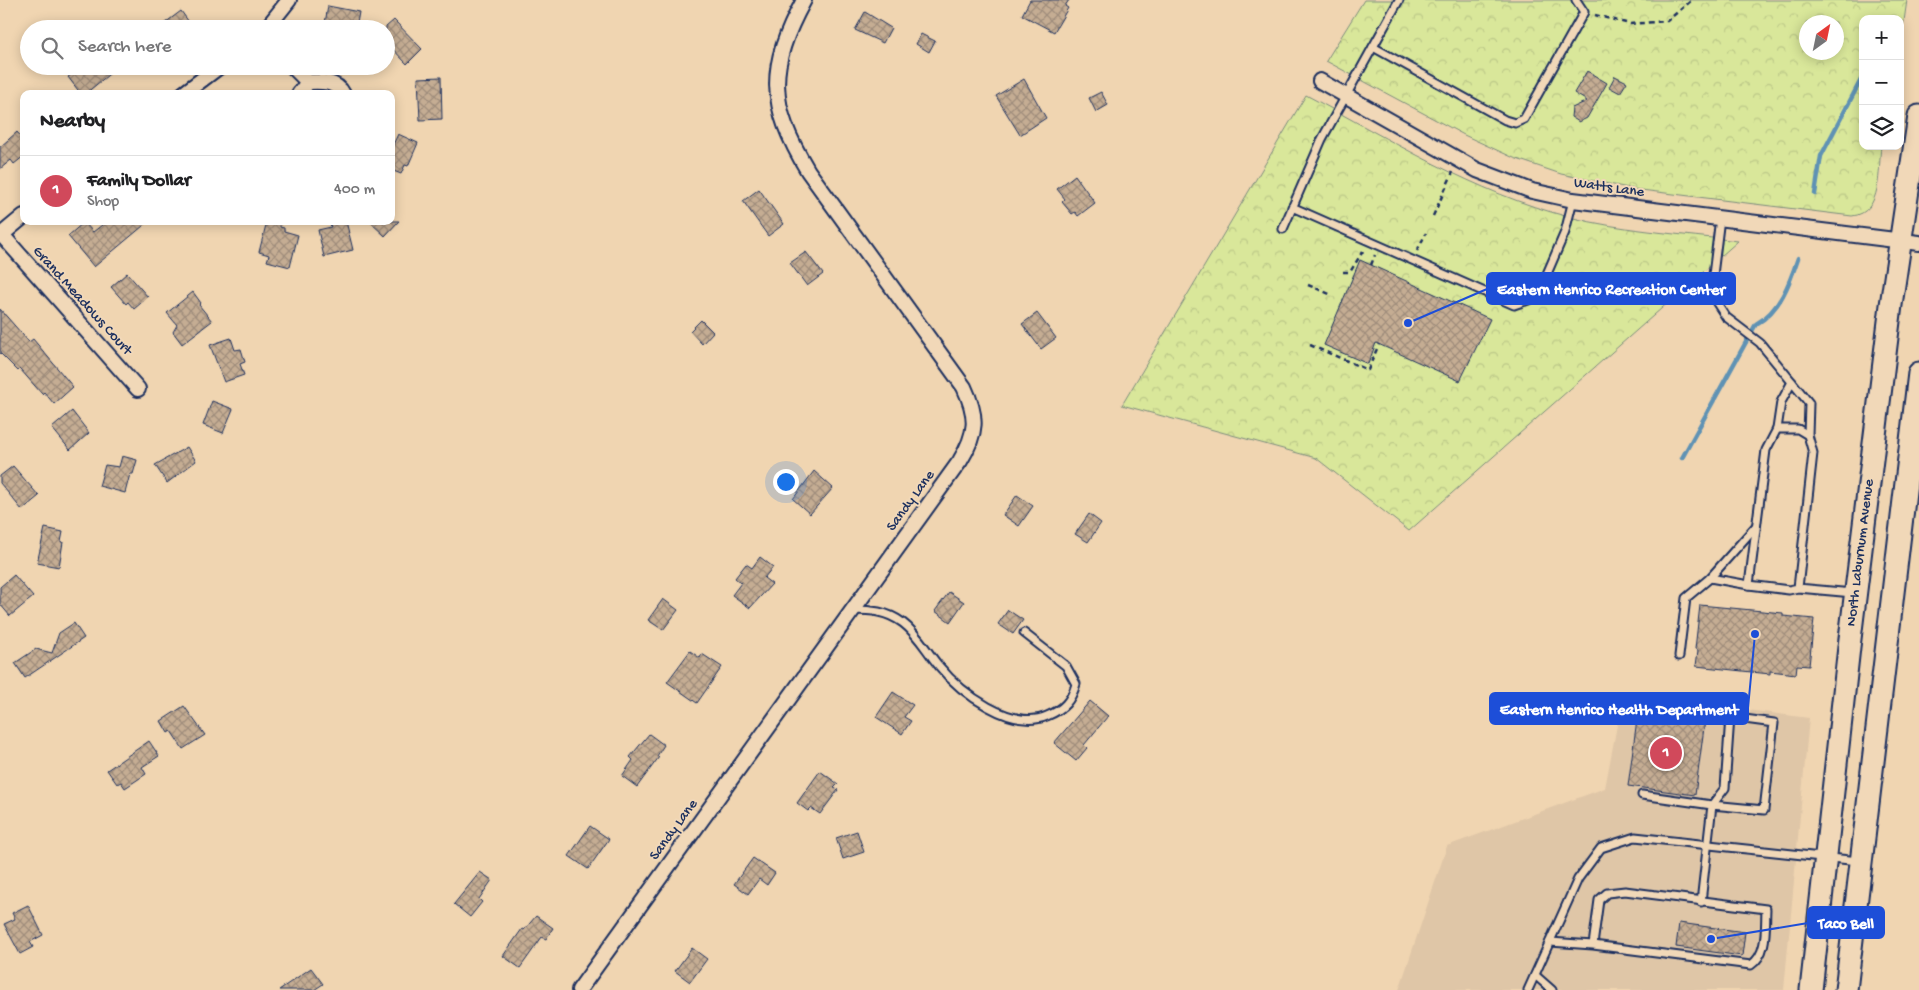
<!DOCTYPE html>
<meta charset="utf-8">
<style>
body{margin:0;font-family:"Gochi Hand",sans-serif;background:#f2f2f2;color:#202124}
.controls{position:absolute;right:15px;top:15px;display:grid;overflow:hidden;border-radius:10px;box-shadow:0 2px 12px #0003}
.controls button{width:45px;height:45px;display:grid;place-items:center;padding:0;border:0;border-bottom:1px solid #e0e0e0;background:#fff;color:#202124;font:25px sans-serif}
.compass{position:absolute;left:1799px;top:15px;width:45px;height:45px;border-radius:50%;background:#fff;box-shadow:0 2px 12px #0003;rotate:33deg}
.you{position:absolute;left:785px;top:481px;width:18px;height:18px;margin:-12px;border:4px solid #fff;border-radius:50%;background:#1a73e8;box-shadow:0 0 0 8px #1a73e833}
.badge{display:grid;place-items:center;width:32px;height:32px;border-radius:50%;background:#d1495b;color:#fff;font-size:16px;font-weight:700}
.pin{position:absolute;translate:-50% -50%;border:2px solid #fff;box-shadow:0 1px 5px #0006}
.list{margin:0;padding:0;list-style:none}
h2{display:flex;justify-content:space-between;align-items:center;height:65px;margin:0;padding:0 20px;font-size:21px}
h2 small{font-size:16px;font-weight:400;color:#757577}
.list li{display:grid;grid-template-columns:32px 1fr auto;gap:15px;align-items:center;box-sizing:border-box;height:70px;padding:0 20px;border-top:1px solid #e0e0e0}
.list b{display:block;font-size:19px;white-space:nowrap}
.list p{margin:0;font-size:16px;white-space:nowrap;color:#757577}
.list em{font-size:16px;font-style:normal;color:#757577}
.icon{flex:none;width:28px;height:28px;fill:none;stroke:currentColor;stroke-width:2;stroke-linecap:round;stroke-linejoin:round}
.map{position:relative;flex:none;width:1919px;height:990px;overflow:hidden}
.search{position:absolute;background:#fff;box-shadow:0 2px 12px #0003;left:20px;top:20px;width:375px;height:55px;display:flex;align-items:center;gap:12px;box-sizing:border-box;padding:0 18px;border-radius:28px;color:#757577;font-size:19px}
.panel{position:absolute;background:#fff;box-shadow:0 2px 12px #0003;left:20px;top:90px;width:375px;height:135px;border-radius:10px}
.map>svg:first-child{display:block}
.built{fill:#dfc6a7}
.park{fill:url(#park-crowns);stroke:#7a8b7c;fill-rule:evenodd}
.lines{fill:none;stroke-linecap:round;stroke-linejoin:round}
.stream{stroke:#5f92b4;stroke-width:4.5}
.building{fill:url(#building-cross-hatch);stroke:#1b2f5e}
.lane-casing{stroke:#1b2f5e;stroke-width:11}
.street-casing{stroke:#1b2f5e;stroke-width:18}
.primary-casing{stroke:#1b2f5e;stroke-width:25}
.path{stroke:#1b2f5e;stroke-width:2.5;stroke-dasharray:5 4;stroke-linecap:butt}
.lane{stroke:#f1d8b8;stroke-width:7}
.street{stroke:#f1d8b8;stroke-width:14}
.primary{stroke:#f1d8b8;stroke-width:21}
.labels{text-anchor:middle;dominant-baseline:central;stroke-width:4;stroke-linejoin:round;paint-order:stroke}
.street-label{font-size:15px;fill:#1b2f5e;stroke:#f1d8b8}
.leader{fill:none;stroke:#1d4ed8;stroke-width:2}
.callout-dot{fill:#1d4ed8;stroke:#f1d8b8;stroke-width:2}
.callout{fill:#1d4ed8;stroke:#1d4ed8;stroke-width:2}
.callout-label{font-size:16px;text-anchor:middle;font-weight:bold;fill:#fff}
</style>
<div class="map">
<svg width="1919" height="990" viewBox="0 0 1919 990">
<defs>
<pattern id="park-crowns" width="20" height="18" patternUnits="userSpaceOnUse" patternTransform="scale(1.25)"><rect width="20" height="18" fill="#d9e79a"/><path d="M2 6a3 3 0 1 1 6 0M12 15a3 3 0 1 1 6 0" fill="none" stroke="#bac687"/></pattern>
<pattern id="building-cross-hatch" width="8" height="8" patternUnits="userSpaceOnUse" patternTransform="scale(1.25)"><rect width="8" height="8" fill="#c5ad93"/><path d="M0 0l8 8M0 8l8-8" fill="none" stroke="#9f8d7b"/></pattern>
</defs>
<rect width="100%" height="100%" fill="#f0d5b1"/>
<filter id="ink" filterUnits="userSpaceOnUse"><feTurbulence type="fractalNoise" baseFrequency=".02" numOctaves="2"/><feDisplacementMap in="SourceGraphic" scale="10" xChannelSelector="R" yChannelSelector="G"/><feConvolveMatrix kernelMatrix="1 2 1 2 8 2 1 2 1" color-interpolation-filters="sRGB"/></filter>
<g filter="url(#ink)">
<!-- built -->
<path class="built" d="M1623,694L1809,718L1784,990H1399L1447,846L1605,788Z"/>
<!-- park -->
<g class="park">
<path d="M1364,0H1907L1900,49V19H1863V146H1881C1878,169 1883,213 1852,216L1633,189L1561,174L1514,158L1464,135L1326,61ZM1806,22H1836V52H1806Z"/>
<path d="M1306,95C1391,140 1475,193 1569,217C1624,231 1682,234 1738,241L1409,531L1316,458L1122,405Z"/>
</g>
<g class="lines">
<!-- stream -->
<g class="stream">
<path d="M1815,194L1821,156L1863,76"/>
<path d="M1682,458L1756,324C1780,311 1790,282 1798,258"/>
</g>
</g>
<!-- building -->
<g class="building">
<path d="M1030,0H1069L1065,6L1068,8L1054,32L1022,15Z"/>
<path d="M328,6L359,12L356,29H324Z"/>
<path d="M181,11L194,29H157Z"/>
<path d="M865,12L891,28L883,43L855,30Z"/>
<path d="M394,20L422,49L407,64L386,42V27Z"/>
<path d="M921,34L935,41L929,52L916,44Z"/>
<path d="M83,66H119L85,94H81L68,77Z"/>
<path d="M1587,71L1607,83L1587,118L1579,122L1571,117L1572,108L1587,101L1574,93Z"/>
<path d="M1615,76L1627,82L1620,93L1609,87Z"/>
<path d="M441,77L442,119L420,120L418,78Z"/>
<path d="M1024,79L1046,118L1020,135L996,96Z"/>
<path d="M1101,92L1108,105L1096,112L1089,98Z"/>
<path d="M17,132L24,140V156L14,164L11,160L0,169V147Z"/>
<path d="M398,134L418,143L408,166L405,165L401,174L391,170V149Z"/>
<path d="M1075,175L1095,203L1078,216L1075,212L1072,214L1062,202L1065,199L1057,189Z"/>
<path d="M759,189L784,224L768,236L743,201Z"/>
<path d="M107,221H149L94,267L68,236L84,222L93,232Z"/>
<path d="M267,221H281L280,227L284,228V231L298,235L290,267L267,261L269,255L259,252Z"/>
<path d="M346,221L353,250L324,257L318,230L331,227L330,224Z"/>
<path d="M369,221H399L385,236Z"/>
<path d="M806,252L823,274L807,286L790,263Z"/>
<path d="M1360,260L1490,319L1460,381L1376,343L1368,364L1324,345Z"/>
<path d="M127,273L148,297L134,309L128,302L126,304L111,287Z"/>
<path d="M193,292L201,303L199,305L212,321L182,344L173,332L177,325L167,313Z"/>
<path d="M0,309L29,342L33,339L73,387L54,404L44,392L42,394L20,369L18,371L0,353Z"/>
<path d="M1037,313L1056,338L1041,349L1022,324Z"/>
<path d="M701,320L713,332L702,344L690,331Z"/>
<path d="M231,338L235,350L241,349L245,362L240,364L244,375L224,382L210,345Z"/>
<path d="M212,401L233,409L223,433L203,425Z"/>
<path d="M72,411L89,433L70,450L52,428Z"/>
<path d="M187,447L196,461L167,483L155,465Z"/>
<path d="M122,456L137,460L133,474H130L125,493L99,486L105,465L119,467Z"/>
<path d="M13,466L39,496L22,510L0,483V476Z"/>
<path d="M814,471L833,488L810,514L793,499Z"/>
<path d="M1017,495L1033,506L1019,526L1003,515Z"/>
<path d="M1089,514L1101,523L1088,542L1075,534Z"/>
<path d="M45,528L63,532L61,542H63L59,567L37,563Z"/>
<path d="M760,557L773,567L764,578L772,584L750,608L732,595L741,583L735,578L746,564L752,568Z"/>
<path d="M14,575L33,597L10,616L0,604V587Z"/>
<path d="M949,592L964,602L950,622L935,611Z"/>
<path d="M663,599L678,610L663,630L648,620Z"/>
<path d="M1700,605L1783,613V616L1814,619L1809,666L1797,665L1796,674L1770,671V674L1696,666L1698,650L1695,649Z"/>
<path d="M1008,610L1023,620L1013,634L998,624Z"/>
<path d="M74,623L84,638L25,678L15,663L36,649L52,653L59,633Z"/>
<path d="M690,651L700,658L702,654L722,667L697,703L667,682Z"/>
<path d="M893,692L913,705L904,717L911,721L902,734L876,717Z"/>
<path d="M1090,701L1108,716L1084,745L1087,748L1076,761L1054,743Z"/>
<path d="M184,706L205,735L183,749L171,731L168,733L161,721Z"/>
<path d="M1638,712L1705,720L1695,795L1628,786Z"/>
<path d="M649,734L664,745L657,756L659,757L637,787L622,776L633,760L630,757Z"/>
<path d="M149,741L159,756L142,767L146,774L125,788L121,782L117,784L107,770Z"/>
<path d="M820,771L838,784L834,788L838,790L820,814L811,808L808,811L797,803Z"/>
<path d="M590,826L609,839L588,869L569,856Z"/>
<path d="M857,831L864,852L843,859L836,838Z"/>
<path d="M753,858L775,873L767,885L759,879L748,894L734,884Z"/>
<path d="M480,872L492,880L479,899L482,902L470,917L454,904Z"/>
<path d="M28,905L43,935L30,942L33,947L20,954L4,924L15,919L12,913Z"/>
<path d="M536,916L553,928L546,939L542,937L520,968L503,956L522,929L524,930Z"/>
<path d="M1679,923L1745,932L1742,956L1676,947Z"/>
<path d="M692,948L707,959L690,982L675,971Z"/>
<path d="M311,968L323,984L314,990H279Z"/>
</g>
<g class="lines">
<!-- lane casing -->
<g class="lane-casing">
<g id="lane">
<path d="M1373,47L1505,120L1515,123L1524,119L1584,12L1576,0"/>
<path d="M1292,207L1514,305L1537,297L1565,232L1573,200"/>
<path d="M1720,218L1712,283L1715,300L1726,317L1760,343L1792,382"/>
<path d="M1283,229L1322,139L1399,0"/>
<path d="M1777,429L1781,402L1792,382L1809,403L1808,435"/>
<path d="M1710,578L1749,585"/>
<path d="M1798,588L1789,590L1749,585L1766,450L1777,429H1798L1808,435L1813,453L1798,588L1853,593"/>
<path d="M852,610C871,610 887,611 903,623C918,634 927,652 939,666C961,693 1012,731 1047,716C1064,709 1071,701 1076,684L1066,666L1024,633"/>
<path d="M1679,656L1686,598L1710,578L1756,526"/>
<path d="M1642,795L1712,805L1725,788L1730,717L1774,723L1764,810L1712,805L1701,902"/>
<path d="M1550,942L1593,945L1751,965C1768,954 1765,927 1766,909L1625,891L1607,893L1599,900L1593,945"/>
<path d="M1535,975L1552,990"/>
<path d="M1528,990L1578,879L1601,848L1635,837L1859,861"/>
</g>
</g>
<!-- street casing -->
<g class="street-casing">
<g id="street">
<path d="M266,29L289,0"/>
<path d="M292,66L308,82"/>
<path d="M1320,81L1477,170L1532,191L1573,200L1919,243"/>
<path d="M183,94L220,66"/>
<path d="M299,94L308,82C321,81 337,81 343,94"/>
<path d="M2,235L138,389"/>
<path d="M0,236L24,216"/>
<path d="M579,990L960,461C977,433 978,417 964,387L808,171C768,104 767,68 804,0"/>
</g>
</g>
<!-- primary casing -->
<g class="primary-casing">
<g id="primary">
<path id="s1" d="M1811,990L1849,647L1891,305L1919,116"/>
<path d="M1846,990L1919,373"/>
</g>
</g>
<!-- path -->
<g class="path">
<path d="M1595,15L1630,24L1667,21L1692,0"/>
<path d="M1433,216L1453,172"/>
<path d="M1417,251L1426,233"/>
<path d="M1371,265L1375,255"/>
<path d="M1343,272H1350L1363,251"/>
<path d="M1308,285L1332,295"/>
<path d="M1310,345L1368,370L1379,344"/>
</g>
<!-- lane -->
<use href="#lane" class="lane"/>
<!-- street -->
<use href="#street" class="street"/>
<!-- primary -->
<use href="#primary" class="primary"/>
</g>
</g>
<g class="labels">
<!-- street labels -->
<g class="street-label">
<text transform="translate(1609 188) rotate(8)">Watts Lane</text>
<text transform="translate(82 301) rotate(48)">Grand Meadows Court</text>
<text transform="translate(911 501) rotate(-54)">Sandy Lane</text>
<text stroke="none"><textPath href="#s1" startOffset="440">North Laburnum Avenue</textPath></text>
<text transform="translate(674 830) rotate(-54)">Sandy Lane</text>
</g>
</g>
<!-- callouts -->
<path class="leader" d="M1408 323L1487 289M1755 634L1748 708M1711 939L1808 923"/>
<g class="callout-dot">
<circle cx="1408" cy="323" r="5"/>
<circle cx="1755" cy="634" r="5"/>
<circle cx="1711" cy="939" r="5"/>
</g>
<g class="callout">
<rect x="1487" y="273" width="248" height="31" rx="5"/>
<rect x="1490" y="693" width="258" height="31" rx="5"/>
<rect x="1808" y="907" width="76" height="31" rx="5"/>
</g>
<g class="callout-label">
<text x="1611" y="294">Eastern Henrico Recreation Center</text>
<text x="1619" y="714">Eastern Henrico Health Department</text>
<text x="1846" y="928">Taco Bell</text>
</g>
</svg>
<div class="controls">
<button>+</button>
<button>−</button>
<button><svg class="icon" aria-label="layers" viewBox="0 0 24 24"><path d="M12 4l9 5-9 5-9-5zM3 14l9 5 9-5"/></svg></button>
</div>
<svg class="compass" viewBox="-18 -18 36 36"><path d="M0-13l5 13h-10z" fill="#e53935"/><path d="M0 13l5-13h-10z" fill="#757577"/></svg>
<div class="you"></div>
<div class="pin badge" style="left:1666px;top:753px">1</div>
<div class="search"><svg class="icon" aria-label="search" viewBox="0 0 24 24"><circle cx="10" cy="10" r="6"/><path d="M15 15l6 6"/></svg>Search here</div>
<section class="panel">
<h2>Nearby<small></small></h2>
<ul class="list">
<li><span class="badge">1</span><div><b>Family Dollar</b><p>Shop</p></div><em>400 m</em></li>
</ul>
</section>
</div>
